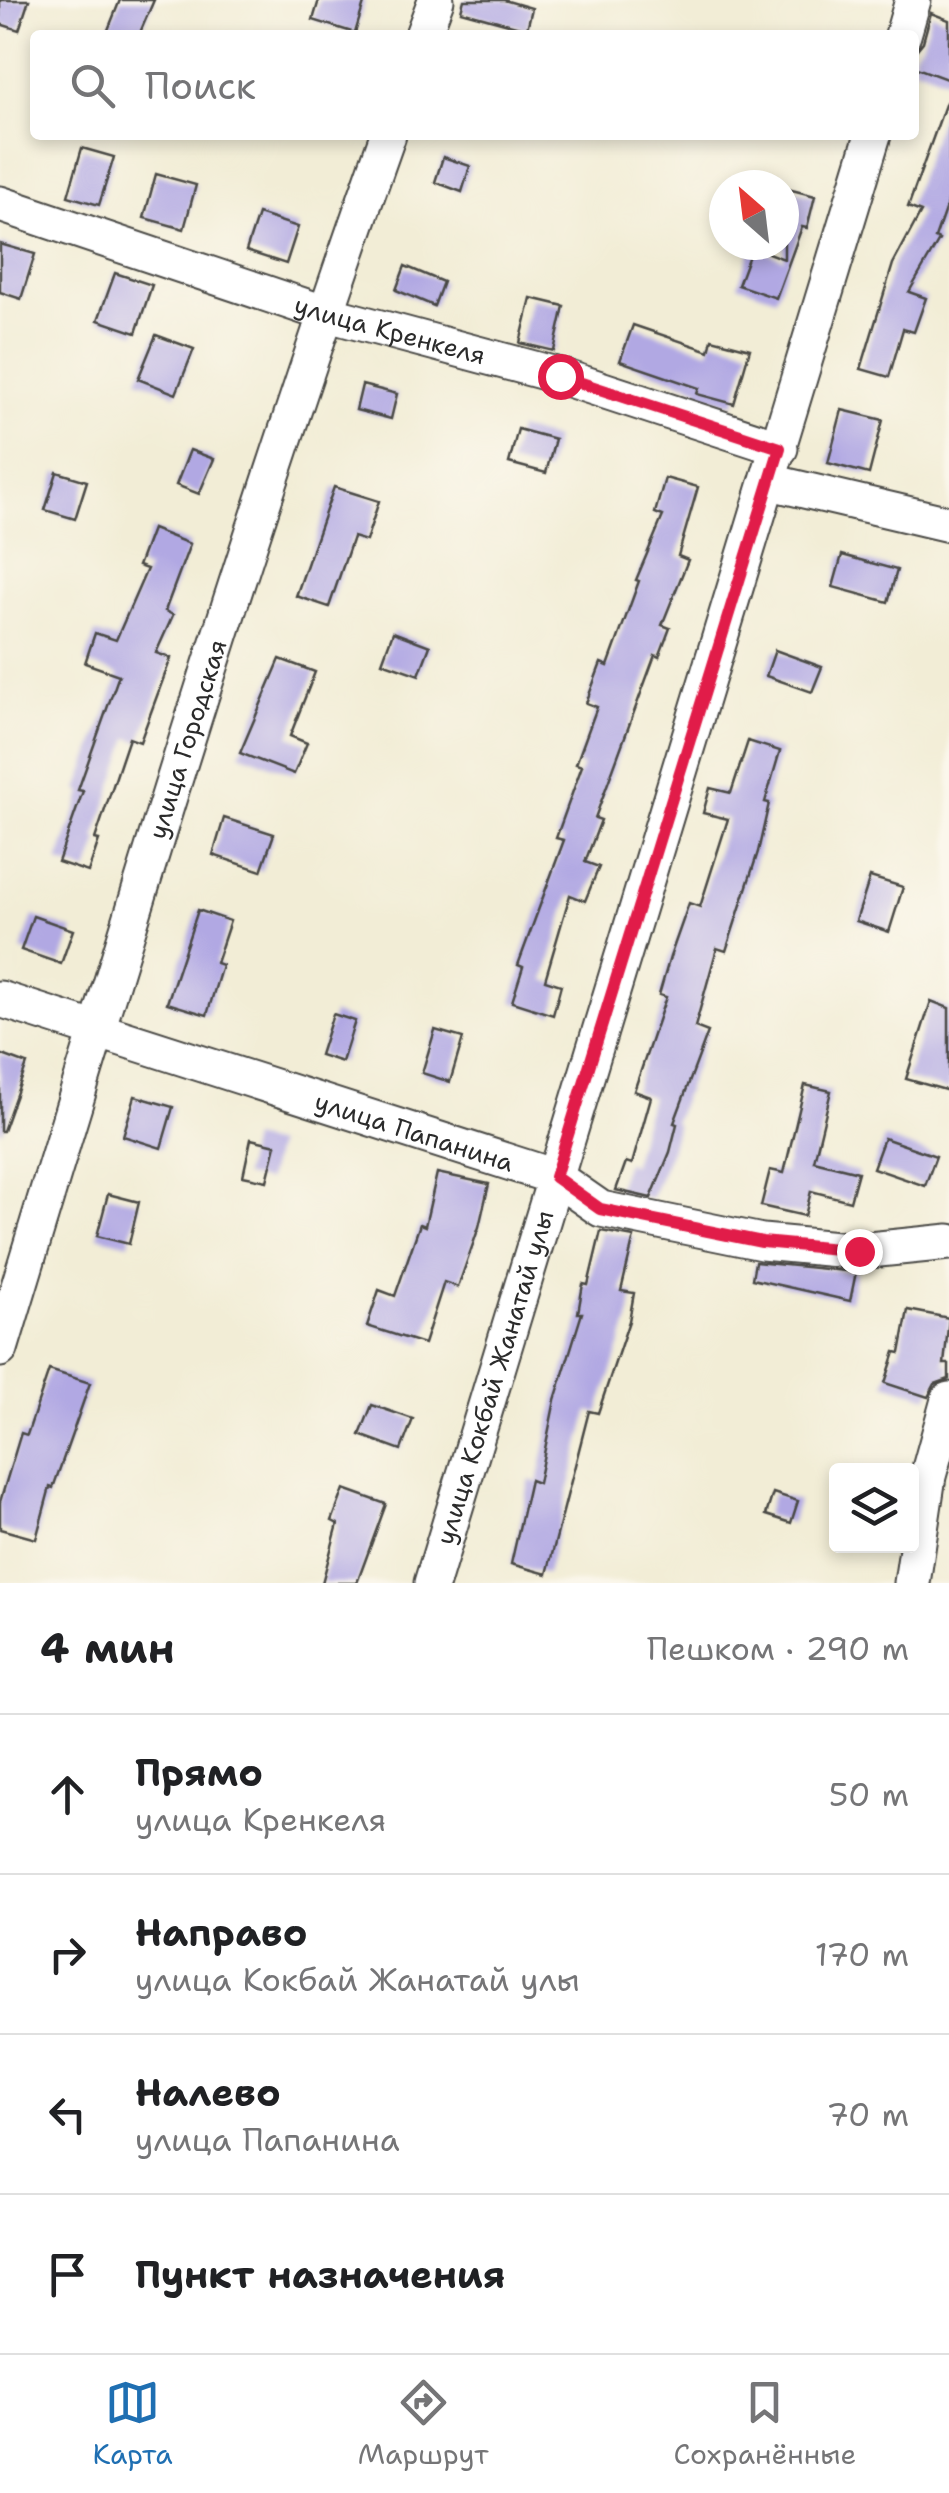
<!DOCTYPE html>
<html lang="ru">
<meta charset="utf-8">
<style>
body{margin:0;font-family:"Shantell Sans",sans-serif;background:#f6f6f6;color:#202124}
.controls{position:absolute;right:30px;bottom:30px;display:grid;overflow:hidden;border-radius:10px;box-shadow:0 5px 15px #0003}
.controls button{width:90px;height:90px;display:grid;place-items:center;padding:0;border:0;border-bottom:2px solid #e0e0e0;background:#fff;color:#202124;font:50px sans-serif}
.compass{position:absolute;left:709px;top:170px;width:90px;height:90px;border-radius:50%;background:#fff;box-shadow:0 5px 15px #0003;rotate:332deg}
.stop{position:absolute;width:30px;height:30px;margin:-22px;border:8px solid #e11d48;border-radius:50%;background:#fff}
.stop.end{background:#e11d48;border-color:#fff;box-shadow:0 2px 10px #0008}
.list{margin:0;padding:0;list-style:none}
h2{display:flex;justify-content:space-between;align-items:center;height:130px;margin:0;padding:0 40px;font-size:42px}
h2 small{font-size:32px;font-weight:400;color:#757577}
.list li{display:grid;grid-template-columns:65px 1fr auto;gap:30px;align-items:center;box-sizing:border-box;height:160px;padding:0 40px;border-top:2px solid #e0e0e0}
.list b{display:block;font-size:38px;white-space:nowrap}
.list p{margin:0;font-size:32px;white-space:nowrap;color:#757577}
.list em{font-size:32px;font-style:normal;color:#757577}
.icon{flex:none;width:55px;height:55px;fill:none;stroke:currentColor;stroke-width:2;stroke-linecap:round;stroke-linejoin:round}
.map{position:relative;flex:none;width:949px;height:1583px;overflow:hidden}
.search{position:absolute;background:#fff;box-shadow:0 5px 15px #0003;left:30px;right:30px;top:30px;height:110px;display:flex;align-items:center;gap:25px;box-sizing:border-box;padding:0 35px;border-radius:10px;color:#757577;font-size:38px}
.sheet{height:770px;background:#fff}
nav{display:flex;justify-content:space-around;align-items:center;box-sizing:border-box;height:140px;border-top:2px solid #e0e0e0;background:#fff;font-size:28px;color:#757577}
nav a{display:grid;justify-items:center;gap:5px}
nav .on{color:#1f6fb2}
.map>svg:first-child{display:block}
.building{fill:#b1a8e3}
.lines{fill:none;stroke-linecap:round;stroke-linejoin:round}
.street-casing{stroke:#494845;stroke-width:39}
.street{stroke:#fff;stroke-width:35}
.route{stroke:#e11d48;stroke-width:12}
.labels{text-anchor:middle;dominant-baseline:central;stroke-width:10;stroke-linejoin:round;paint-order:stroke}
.street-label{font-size:25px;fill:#2b2b2b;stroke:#fbf7ec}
</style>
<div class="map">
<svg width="949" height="1583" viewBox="0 0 949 1583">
<rect width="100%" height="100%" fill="#fbf7ec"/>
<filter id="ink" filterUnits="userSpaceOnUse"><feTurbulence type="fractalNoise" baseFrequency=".01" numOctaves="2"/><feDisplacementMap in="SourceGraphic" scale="20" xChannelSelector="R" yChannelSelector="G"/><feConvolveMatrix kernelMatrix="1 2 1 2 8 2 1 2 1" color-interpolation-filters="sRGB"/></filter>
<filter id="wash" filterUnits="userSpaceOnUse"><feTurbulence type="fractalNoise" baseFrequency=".0048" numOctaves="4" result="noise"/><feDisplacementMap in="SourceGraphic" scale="40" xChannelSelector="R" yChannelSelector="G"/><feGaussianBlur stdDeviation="2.25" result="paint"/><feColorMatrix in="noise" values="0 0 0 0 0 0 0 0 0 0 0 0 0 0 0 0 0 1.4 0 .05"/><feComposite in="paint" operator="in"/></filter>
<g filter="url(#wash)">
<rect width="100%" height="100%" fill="#f2edd6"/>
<g id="blocks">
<!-- building -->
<g class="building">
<path d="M0,0H29L19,30L0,24Z"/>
<path d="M120,0H154L139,35H106Z"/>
<path d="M319,0H365L355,33L313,20Z"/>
<path d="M464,0H504L532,8L527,29L461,11Z"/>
<path d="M931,13L949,20V80L914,67V53L923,42Z"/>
<path d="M946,102H949V198L935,238L939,240L909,292L926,298L914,332L903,329L889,377L861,369L893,264L921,212L908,207Z"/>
<path d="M82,148L114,157L99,205L68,196Z"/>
<path d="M443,157L470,166L462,192L435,182Z"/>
<path d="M156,174L196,185L184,229L144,218Z"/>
<path d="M784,188L815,196L807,228L802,227L776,298L738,285L752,247L784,259Z"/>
<path d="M258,214L298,227L286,264L246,251Z"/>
<path d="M0,244L35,254L21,299L0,292Z"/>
<path d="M405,266L443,282L434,306L396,290Z"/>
<path d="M115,273L152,285L136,333L98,320Z"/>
<path d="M531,298L564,306L554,351L520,343Z"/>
<path d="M633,325L709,351L712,339L750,349L734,404L697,394L699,388L620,361Z"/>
<path d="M156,335L194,349L176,394L138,379Z"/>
<path d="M362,385L397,394L391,419L356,410Z"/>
<path d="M842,410L883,420L869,474L828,463Z"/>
<path d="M518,429L555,439L546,473L509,463Z"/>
<path d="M190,450L214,459L199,494L176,485Z"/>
<path d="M57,472L87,481L75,519L45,510Z"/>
<path d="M665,478L698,487L678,556L688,560L662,625L670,628L659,657L655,655L595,818L601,820L585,862L599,867L585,901L570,895L545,980L561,985L553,1015L512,1002L523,967L518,965L564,840L556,838L582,766L576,764L597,707L586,703L601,663L608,666L639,581L636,580L663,516L655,513Z"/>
<path d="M334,487L379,501L366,541L353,537L329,607L296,596Z"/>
<path d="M152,529L190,544L165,611L173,615L156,653L171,658L140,742L129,738L95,839L99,840L88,872L58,862L83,791L78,790L119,675L85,663L95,633L116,640L147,569L138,566Z"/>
<path d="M842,555L897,570L888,602L833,587Z"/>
<path d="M393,632L430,646L419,675L382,662Z"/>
<path d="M775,650L822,667L812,692L766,676Z"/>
<path d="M280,659L315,672L290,736L307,743L294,774L240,753Z"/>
<path d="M748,741L780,751L765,802L769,803L758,852L726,951L717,948L695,1027L708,1032L674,1123L677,1124L670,1152L651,1198L616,1190L626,1162L632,1164L651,1097L634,1091L666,997L659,995L670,957L689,903L700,907L728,819L703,813L710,788L731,793Z"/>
<path d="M224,818L274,834L261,871L213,855Z"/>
<path d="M870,877L903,887L889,932L856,921Z"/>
<path d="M198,910L230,921L216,963L222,965L207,1015L167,1003Z"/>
<path d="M33,916L73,930L61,964L21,950Z"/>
<path d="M931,1001L949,1008V1091L906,1079Z"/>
<path d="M333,1014L355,1021L342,1062L320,1055Z"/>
<path d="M435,1030L463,1038L450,1082L422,1073Z"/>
<path d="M0,1054L27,1064L3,1131H0Z"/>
<path d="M805,1085L831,1091L814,1161L858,1172L850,1201L811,1191L805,1216L761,1206L770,1170L784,1173Z"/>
<path d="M135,1096L173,1107L161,1148L123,1136Z"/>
<path d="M884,1138L936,1156L925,1186L873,1168Z"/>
<path d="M251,1139L276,1145L267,1181L243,1176Z"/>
<path d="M437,1173L489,1184L479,1227L458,1287L444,1282L424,1344L367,1326L379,1290L395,1296L420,1224L425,1226Z"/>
<path d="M108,1194L139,1202L129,1244L97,1236Z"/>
<path d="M601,1231L634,1237L621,1291L634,1293L629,1321L598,1413L589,1411L547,1574L511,1564L530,1480L538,1483L555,1400L582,1313H578L583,1284L588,1285Z"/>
<path d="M755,1262L856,1272L850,1301L752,1279Z"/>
<path d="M908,1310L949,1318L944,1364H949V1379L935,1384L928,1397L885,1383L895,1352L900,1353Z"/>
<path d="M49,1370L90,1383L53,1488L50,1487L36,1539L0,1529V1502L21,1433L27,1435Z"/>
<path d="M372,1405L413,1419L401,1450L360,1435Z"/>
<path d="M344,1489L386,1504L357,1583H322L338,1524L332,1521Z"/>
<path d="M773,1493L798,1501L791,1523L766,1515Z"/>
</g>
</g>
</g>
<g filter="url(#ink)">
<use href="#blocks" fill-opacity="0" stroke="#494845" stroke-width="2.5"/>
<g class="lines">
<!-- street casing -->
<g class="street-casing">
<g id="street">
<path d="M423,35L436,0"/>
<path d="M903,35L913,0"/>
<path id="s1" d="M0,204L324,313L560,376L780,448"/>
<path d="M770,482L949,524"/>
<path id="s2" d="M0,999L555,1177L601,1209L762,1242L859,1251L949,1242"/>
<path id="s3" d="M0,1349C123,943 246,535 388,135"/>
<path id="s4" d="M432,1583L873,135"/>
<path d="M912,1583L928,1476L949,1400"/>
</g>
</g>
<!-- street -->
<use href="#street" class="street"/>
</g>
</g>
<g class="lines" filter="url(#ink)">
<!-- route -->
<path class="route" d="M560,376L780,448L555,1177L600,1209L762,1242L859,1251"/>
</g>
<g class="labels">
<!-- street labels -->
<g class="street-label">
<text stroke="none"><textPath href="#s1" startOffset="410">улица Кренкеля</textPath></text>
<text stroke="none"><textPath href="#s3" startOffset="638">улица Городская</textPath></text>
<text stroke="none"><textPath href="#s2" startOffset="435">улица Папанина</textPath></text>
<text stroke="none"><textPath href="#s4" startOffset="215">улица Кокбай Жанатай улы</textPath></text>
</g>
</g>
</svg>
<div class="controls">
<button><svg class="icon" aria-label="layers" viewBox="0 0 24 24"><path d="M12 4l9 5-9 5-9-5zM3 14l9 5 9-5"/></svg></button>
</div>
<svg class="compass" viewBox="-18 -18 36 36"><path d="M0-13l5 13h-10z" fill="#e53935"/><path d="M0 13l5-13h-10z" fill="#757577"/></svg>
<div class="stop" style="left:560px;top:376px"></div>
<div class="stop end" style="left:859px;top:1251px"></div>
<div class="search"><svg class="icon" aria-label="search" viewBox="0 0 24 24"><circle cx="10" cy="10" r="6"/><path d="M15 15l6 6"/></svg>Поиск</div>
</div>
<section class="sheet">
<h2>4 мин<small>Пешком · 290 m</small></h2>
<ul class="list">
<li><svg class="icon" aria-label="ahead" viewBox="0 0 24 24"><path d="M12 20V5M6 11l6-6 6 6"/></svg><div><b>Прямо</b><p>улица Кренкеля</p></div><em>50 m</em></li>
<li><svg class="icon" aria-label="right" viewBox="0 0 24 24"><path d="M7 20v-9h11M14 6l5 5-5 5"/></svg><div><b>Направо</b><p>улица Кокбай Жанатай улы</p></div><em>170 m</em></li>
<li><svg class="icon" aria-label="left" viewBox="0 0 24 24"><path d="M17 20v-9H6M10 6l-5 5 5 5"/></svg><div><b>Налево</b><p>улица Папанина</p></div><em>70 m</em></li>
<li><svg class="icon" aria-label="arrive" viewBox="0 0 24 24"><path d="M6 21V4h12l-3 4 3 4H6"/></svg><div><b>Пункт назначения</b></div></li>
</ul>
</section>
<nav>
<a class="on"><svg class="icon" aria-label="map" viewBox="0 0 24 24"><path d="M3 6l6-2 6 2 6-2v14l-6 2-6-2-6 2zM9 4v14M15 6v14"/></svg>Карта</a>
<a><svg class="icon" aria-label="directions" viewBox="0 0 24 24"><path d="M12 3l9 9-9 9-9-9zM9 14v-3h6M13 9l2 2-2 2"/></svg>Маршрут</a>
<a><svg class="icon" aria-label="saved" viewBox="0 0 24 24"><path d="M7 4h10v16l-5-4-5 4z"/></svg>Сохранённые</a>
</nav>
